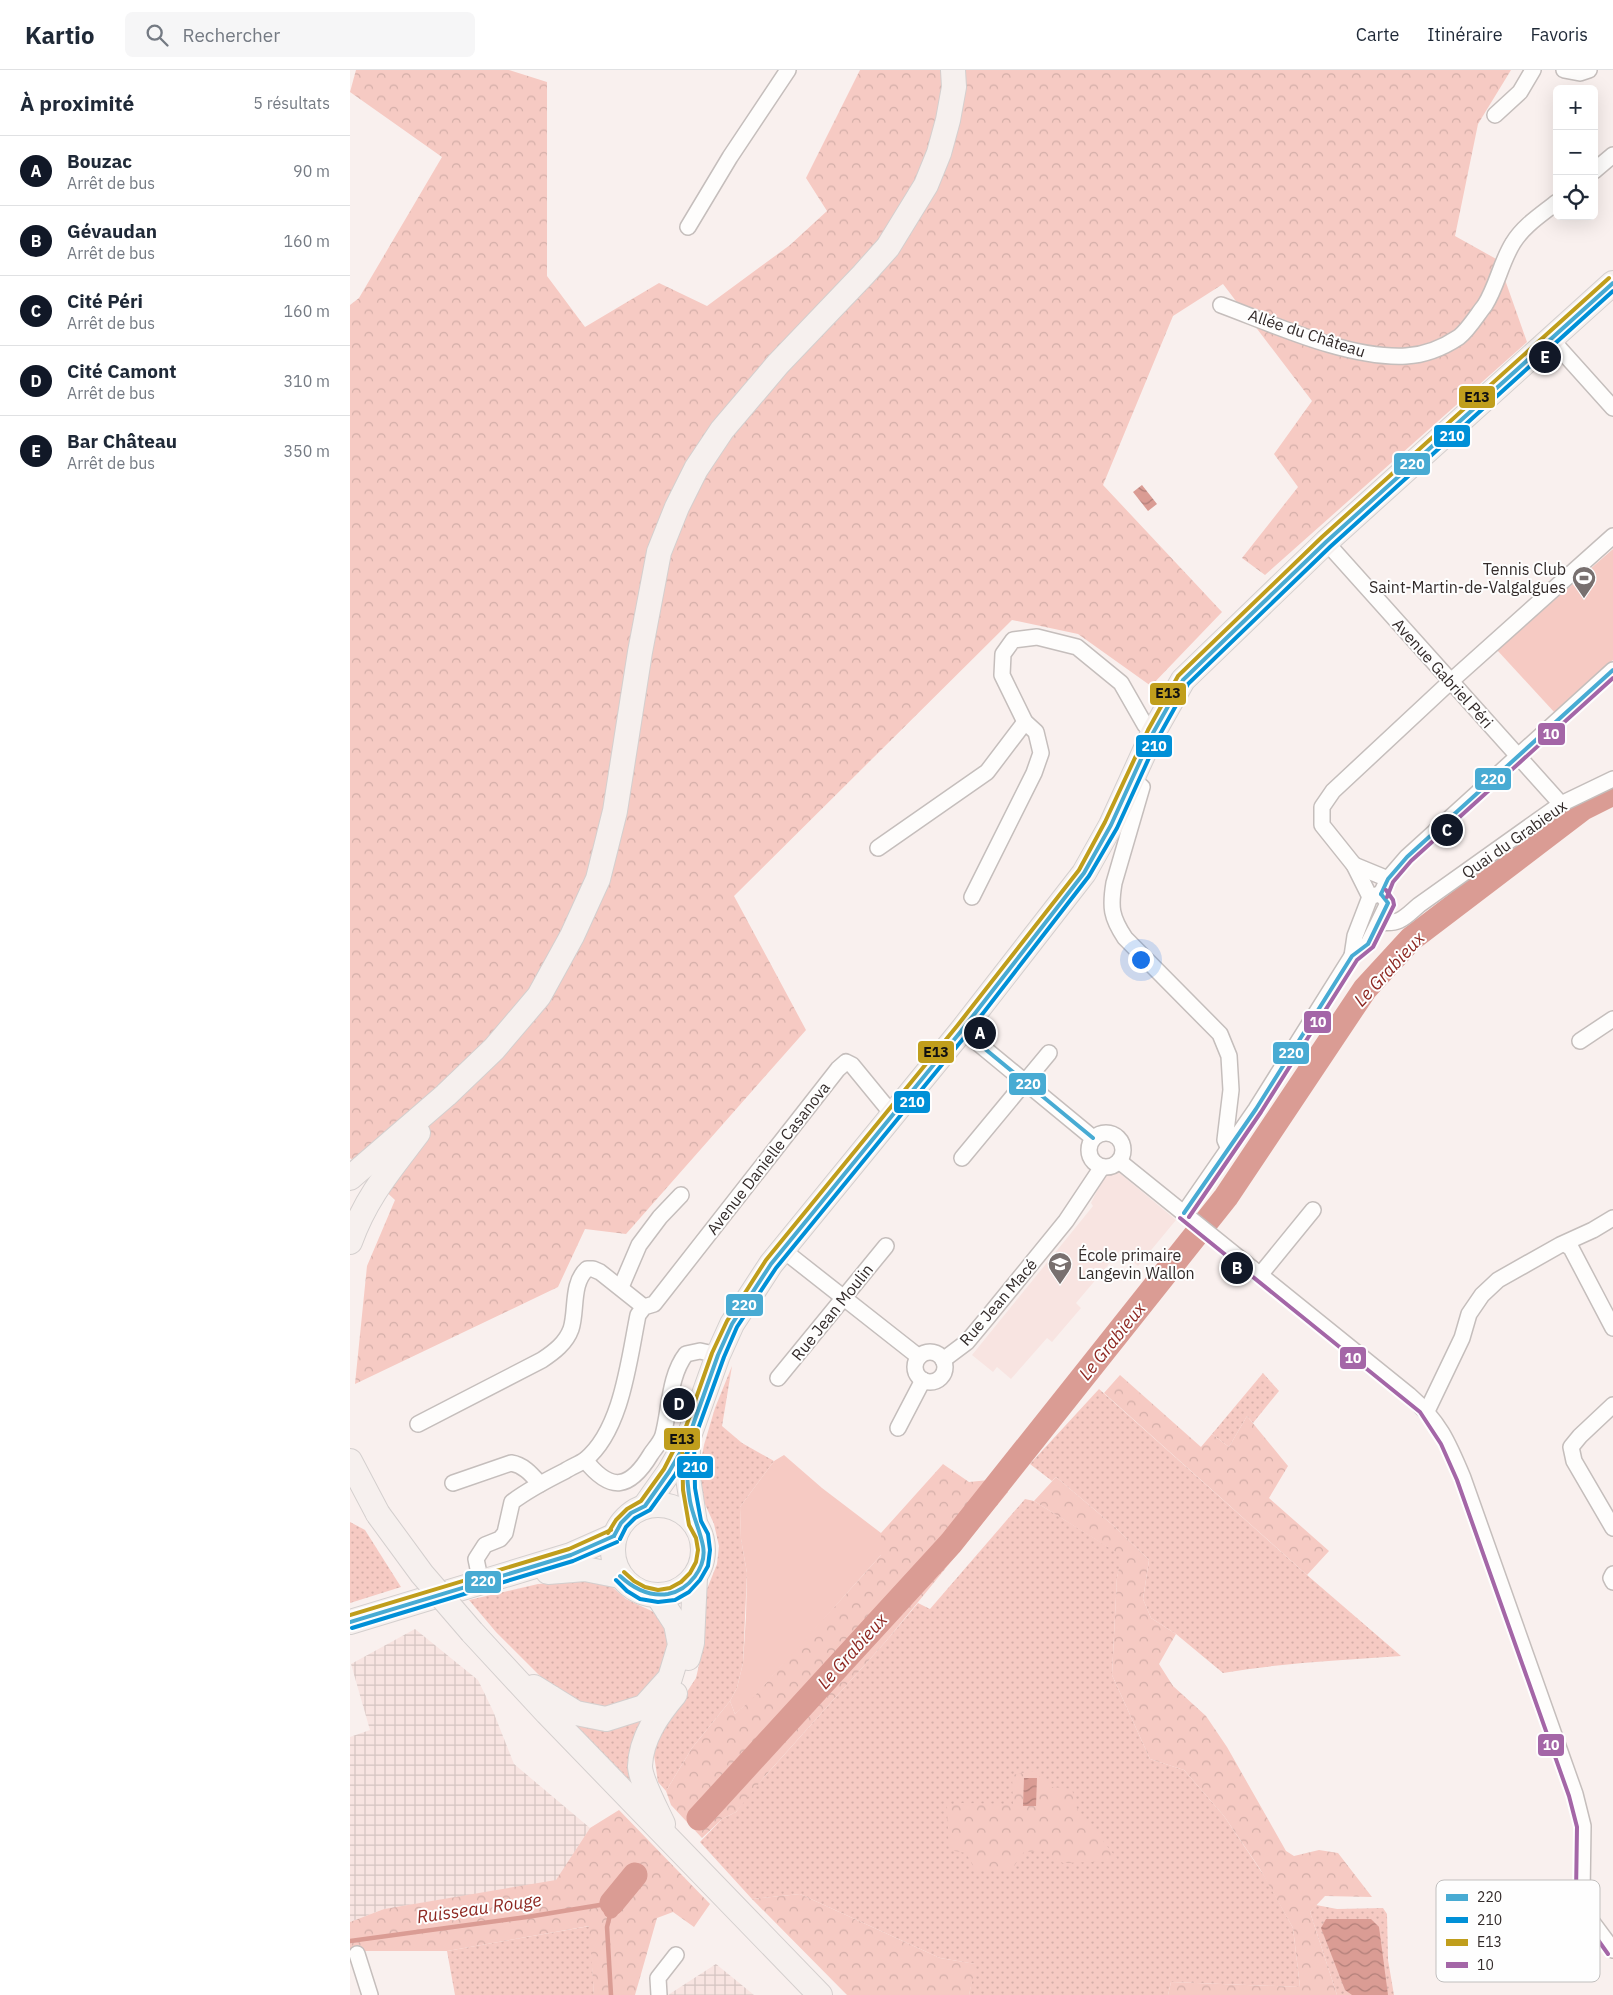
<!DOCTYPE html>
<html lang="fr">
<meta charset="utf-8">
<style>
body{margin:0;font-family:"IBM Plex Sans",sans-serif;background:#f6f6f7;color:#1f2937}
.controls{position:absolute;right:15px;top:15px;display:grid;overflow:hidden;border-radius:8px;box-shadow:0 5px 20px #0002}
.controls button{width:45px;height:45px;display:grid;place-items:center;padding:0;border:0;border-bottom:1px solid #e0e1e3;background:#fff;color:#1f2937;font:25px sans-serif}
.you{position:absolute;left:790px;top:889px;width:18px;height:18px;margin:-12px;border:4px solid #fff;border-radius:50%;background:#1a73e8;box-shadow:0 0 0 8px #1a73e833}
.badge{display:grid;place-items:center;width:32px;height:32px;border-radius:50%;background:#111827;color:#fff;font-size:16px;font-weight:700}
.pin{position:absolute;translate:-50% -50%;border:2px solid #fff;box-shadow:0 1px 5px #0006}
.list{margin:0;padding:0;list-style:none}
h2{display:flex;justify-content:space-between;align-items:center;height:65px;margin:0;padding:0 20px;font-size:21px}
h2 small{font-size:16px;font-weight:400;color:#747a83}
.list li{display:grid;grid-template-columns:32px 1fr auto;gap:15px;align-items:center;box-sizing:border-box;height:70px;padding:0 20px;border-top:1px solid #e0e1e3}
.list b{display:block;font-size:19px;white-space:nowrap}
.list p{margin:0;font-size:16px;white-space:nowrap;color:#747a83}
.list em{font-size:16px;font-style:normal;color:#747a83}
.icon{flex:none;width:28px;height:28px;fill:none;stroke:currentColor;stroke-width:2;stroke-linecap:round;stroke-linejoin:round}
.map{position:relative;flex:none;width:1263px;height:1925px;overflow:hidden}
header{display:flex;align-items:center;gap:30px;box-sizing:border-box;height:70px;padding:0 25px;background:#fff;border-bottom:1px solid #e0e1e3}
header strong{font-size:24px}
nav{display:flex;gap:28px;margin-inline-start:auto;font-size:18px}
.search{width:350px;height:45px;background:#f6f6f7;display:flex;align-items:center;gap:12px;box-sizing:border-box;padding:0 18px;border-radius:8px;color:#747a83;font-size:19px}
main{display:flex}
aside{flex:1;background:#fff}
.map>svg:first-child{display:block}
.built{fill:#f8e4e1}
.industrial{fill:url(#industrial-grid)}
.grass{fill:url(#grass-dots)}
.forest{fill:url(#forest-crowns)}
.garden{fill:#f6cac3}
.water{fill:url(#water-waves)}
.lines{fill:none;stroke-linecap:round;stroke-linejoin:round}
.stream{stroke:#da9c94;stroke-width:4.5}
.canal{stroke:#da9c94;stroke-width:15}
.river{stroke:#da9c94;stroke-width:25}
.minor-casing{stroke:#c5bebc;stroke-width:18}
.primary-casing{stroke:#d4cfce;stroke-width:26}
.minor{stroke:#fefdfc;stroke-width:15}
.primary{stroke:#f6f0ee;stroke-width:24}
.primary-bridge-casing{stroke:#d4cfce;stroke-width:26;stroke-linecap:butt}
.primary-bridge{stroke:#f6f0ee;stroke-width:24}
.bus-1-casing{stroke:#fefefe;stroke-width:8}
.bus-2-casing{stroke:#fefefe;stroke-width:8}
.bus-3-casing{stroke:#fefefe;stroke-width:8}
.bus-4-casing{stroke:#fefefe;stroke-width:8}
.bus-1{stroke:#48abd3;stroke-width:4}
.bus-2{stroke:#0090d7;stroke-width:4}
.bus-3{stroke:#c09e1c;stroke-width:4}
.bus-4{stroke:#a466a7;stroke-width:4}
.labels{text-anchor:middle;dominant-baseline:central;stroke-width:4;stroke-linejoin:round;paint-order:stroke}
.street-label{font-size:16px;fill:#332b2a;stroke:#fefefe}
.poi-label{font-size:16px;fill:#332b2a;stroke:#fefefe;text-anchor:end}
.water-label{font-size:18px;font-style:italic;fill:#8e2822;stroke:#fefefe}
.key{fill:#fefefe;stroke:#c1bfbe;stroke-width:1}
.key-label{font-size:14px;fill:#332b2a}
.line-badge{stroke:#fefefe;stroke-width:2}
.badge-label{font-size:14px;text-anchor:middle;font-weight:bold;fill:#fff}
.pale-badge-label{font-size:14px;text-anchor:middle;font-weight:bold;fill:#111}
</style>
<header>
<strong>Kartio</strong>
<div class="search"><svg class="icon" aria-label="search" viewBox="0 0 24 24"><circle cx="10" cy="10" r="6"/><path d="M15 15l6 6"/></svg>Rechercher</div>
<nav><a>Carte</a><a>Itinéraire</a><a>Favoris</a></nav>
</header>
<main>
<aside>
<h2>À proximité<small>5 résultats</small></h2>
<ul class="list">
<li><span class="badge">A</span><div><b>Bouzac</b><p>Arrêt de bus</p></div><em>90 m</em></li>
<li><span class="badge">B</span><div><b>Gévaudan</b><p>Arrêt de bus</p></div><em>160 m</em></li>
<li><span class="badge">C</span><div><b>Cité Péri</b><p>Arrêt de bus</p></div><em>160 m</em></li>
<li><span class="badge">D</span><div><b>Cité Camont</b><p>Arrêt de bus</p></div><em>310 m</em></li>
<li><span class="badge">E</span><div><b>Bar Château</b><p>Arrêt de bus</p></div><em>350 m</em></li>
</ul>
</aside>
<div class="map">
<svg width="1263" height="1925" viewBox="0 0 1263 1925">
<defs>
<pattern id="industrial-grid" width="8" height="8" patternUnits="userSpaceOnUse" patternTransform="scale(1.25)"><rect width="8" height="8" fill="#f8e4e1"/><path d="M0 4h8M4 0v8" fill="none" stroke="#d5c4c1"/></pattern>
<pattern id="grass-dots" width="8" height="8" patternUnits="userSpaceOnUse" patternTransform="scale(1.25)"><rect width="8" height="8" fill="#f6cac3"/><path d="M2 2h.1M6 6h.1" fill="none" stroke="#d3aea8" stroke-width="1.8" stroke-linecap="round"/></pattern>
<pattern id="forest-crowns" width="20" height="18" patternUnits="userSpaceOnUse" patternTransform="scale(1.25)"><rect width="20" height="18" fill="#f6cac3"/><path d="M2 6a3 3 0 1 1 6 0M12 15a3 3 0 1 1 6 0" fill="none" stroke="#d3aea8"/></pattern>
<pattern id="water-waves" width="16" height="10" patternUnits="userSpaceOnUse" patternTransform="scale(1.25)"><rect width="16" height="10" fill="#da9c94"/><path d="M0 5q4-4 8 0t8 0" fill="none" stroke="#b17f79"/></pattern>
</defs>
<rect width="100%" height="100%" fill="#f9f0ee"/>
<!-- built -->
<path class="built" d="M766,1100L826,1150L788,1196L770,1181L726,1233L731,1238L702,1272L697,1268L661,1309L647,1297L643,1302L622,1285L743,1136L741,1133L755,1104Z"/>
<!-- industrial -->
<g class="industrial">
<path d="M65,1559L128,1610L143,1641L164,1694L240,1758L206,1811L34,1839L0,1852V1667L20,1660L1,1594Z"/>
<path d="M366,1894L404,1925H318Z"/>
</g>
<!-- grass -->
<g class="grass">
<path d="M382,1296L372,1356L392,1373L424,1391L390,1437L391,1469L397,1503L393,1593L387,1618L380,1631L342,1678L316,1721L308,1712L304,1685L309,1665L346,1608L354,1573L353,1542L357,1519L367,1494L369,1476L364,1454L354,1432L349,1402L354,1375L365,1338Z"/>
<path d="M913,1303L929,1321L903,1353L897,1346L879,1377L862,1364Z"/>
<path d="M749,1319L957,1505L1051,1586C991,1590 932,1593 873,1603L826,1564L801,1548L793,1529L799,1490L765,1457L706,1407L702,1411L680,1394Z"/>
<path d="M675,1429L684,1431L773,1486L767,1507L762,1605L800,1689L834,1700L874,1746L915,1807L943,1858L950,1917L821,1912L818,1925H619L625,1894L590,1888L450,1824L402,1829L350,1772L372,1749L386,1742L399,1724L537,1570L568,1533L580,1539Z"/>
<path d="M0,1452L15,1460L51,1517L0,1533Z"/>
<path d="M242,1510L261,1516L276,1529L308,1544L318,1564V1593L297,1625L263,1639L222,1631L192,1608L146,1562L119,1530L188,1514Z"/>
<path d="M292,1649L293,1650L283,1714L224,1654Z"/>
<path d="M966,1835L987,1839L1033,1838L1037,1844L1038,1890L1044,1925H987L960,1842Z"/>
<path d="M240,1856L244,1925H105L97,1881Z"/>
</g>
<!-- forest -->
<g class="forest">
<path d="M6,0H159L197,12V206L235,257L309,213L357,236L440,175L477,141L456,108L510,0H1161L1128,54L1105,166L1148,190L1177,272L915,505L892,488L948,417L924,384L962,331L873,214L823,246L753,415L872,542L801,616L728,564L662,550L384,826L456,960L276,1164L235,1159L208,1217L5,1314L17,1196L45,1130L0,1088V235L9,228L92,87L0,22Z"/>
<path d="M770,1305L851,1377L862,1364L879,1377L897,1346L938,1396L919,1428L979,1481L957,1505L754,1323Z"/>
<path d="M593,1394L619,1412L639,1410L658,1422L537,1570L415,1706L386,1742L372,1749L352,1768L321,1735L316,1721L342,1678L380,1631L385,1644C410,1622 429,1597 451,1573C477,1544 505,1515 531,1485V1463Z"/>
<path d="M706,1407L765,1457L799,1490L793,1529L801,1548L826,1564L809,1594L823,1616L856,1646L877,1677L936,1781L944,1786L969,1780L988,1783L1022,1827L975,1826L960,1842L987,1925H818L821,1912L950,1917L943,1858L910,1799L874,1746L834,1700L800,1689L762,1605L767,1507L772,1486L684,1431Z"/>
<path d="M684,1701L701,1717L722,1719L727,1739L769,1791L713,1793L695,1781L674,1782L662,1799L626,1801L616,1783L599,1780L597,1736L611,1733L663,1734L662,1705Z"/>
<path d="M269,1740L360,1834L344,1857L323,1842L307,1848L285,1925H244L239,1856L97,1881H0V1852L34,1839L206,1810L240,1758Z"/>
<path d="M450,1824L590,1888L626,1894L619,1925H497L402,1829Z"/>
</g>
<!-- garden -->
<g class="garden">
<path d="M1263,479V590L1205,643L1147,580Z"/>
<path d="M434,1385L472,1418L531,1463V1485L401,1630L385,1644L380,1631L387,1618L393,1593L396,1546L397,1503L391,1469L390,1437L424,1391Z"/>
</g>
<!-- water -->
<g class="water">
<path d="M792,415L807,434L798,441L783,422Z"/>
<path d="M674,1708H687L686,1736H673Z"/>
<path d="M976,1849H1021L1029,1857L1038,1925H1002L995,1920L971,1858Z"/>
</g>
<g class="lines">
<!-- stream -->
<g class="stream">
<path d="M261,1841L257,1857L261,1925"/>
<path d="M0,1871L177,1847L262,1833"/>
</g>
<!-- canal -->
<path class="canal" d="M261,1841L262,1833"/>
<!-- river -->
<g class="river">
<path d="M349,1748L601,1473L876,1127L1015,919L1061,869L1233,738L1263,723"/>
<path d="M262,1833L285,1805"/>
</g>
<!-- minor casing -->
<g class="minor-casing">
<g id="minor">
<path d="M1214,0L1230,3L1239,0"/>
<path d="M1145,45L1170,22L1183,0"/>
<path d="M1244,101L1263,85"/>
<path d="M338,157L380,87L438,0"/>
<path d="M871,235C925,255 998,289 1056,286C1075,285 1094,277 1109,267C1119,259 1127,245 1135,235C1147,216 1151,192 1163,173C1173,156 1192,144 1207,132"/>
<path d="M1201,269L1263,338"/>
<path d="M976,472L1211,734"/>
<path d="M782,709L792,717L764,813C760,837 761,847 775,868L870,964L879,986L881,1020L875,1070L879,1079"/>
<path d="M528,778L637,702L675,652"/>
<path d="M1004,795L1038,809"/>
<path d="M1031,824L1038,809L1057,787L1263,600"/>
<path d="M622,827L684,703L691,683L686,662L675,652L652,605L653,584L663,570L687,567L727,577L771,613L795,655L803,663"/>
<path d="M1020,827L1004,795L972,755V737L983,721L1101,611L1263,466"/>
<path d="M1030,852C1050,855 1055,847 1069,835L1211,734L1263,709"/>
<path d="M1002,886L1005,866L1020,827L1029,824"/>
<path d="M612,960L743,1068"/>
<path d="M1230,971L1263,949"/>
<circle cx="756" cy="1080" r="17"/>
<path d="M612,1088L699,983"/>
<path d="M769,1091L1059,1325C1089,1351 1098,1372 1113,1408L1225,1724L1233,1756L1232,1824L1237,1845L1263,1880"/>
<path d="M834,1143L906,1039L1002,886L1018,874L1038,833L1031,824"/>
<path d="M1215,1174L1221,1178L1263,1258"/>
<path d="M433,1180L569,1287"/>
<path d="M910,1205L963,1140"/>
<path d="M271,1217L289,1175L310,1147L331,1125"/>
<circle cx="580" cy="1297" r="15"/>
<path d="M593,1290L617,1272L637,1248L716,1151L752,1097"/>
<path d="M428,1308L536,1176"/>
<path d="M1263,1335L1230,1366L1221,1377L1224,1391L1263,1458"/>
<path d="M1077,1341L1112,1268L1119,1244L1132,1225L1148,1210L1210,1175L1243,1160L1263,1148"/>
<path d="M68,1354L192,1290C204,1282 216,1273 221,1259C227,1241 221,1213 237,1199H243L250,1202L294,1237"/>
<path d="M548,1358L573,1310"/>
<path d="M235,1390C261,1423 280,1419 301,1384C305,1378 311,1372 313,1365C320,1339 319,1306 336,1284L350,1281L368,1285"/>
<path d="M103,1413L161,1393C174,1395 182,1405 190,1414"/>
<path d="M1263,1504L1261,1508L1263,1512"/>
<path d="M131,1513L126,1489L135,1475L150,1469L155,1463L162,1432C178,1420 197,1410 215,1401C221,1397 229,1394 235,1390C272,1360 279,1289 288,1245L294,1237L304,1234L488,999L496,992L502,995L543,1045"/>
<path d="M7,1884L20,1925"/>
<path d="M309,1925L308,1908L326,1885"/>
</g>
</g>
<!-- primary casing -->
<g class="primary-casing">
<g id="primary">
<path d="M0,1108L96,1025L144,979L189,926L222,866L248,809L265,741L290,582L309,482L327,437L346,399L372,360L428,294L513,205L538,177L576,115L589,83L598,50L604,17L603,0"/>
<path d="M0,1172C16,1127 40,1100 68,1063"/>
<path d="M338,1370V1408L345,1453"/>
<path d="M0,1391L28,1444"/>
<circle cx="308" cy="1480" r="45"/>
<path d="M295,1436L319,1402L338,1369L368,1285L382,1254L421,1194L612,960L734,803L761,755L803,663L833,610L976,472L1263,213"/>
<path d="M198,1502L235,1499L270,1506"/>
<path d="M0,1552L221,1485L264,1466"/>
<path d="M122,1562L197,1643L470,1925"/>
<path d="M338,1588L342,1573L345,1507"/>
<path d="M184,1617L226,1643L256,1649L294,1637L320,1608L330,1575L326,1554L308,1526"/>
<path d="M313,1754C307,1741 290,1709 290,1696C291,1668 308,1644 325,1624"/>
</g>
</g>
<!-- minor -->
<use href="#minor" class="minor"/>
<!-- primary -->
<use href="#primary" class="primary"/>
<!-- primary-bridge casing -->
<g class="primary-bridge-casing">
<path id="primary-bridge" d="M28,1444L72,1504L122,1562"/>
</g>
<!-- primary-bridge -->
<use href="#primary-bridge" class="primary-bridge"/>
<!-- bus-1 casing -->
<g class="bus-1-casing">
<g id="bus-1">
<path d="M1031,824L1038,809L1057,787L1263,600"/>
<path d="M612,960L743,1068"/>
<path d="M834,1143L906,1039L1002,886L1018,874L1038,833L1031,824"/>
<path d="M264,1466L271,1453L281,1443L295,1436L319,1402L338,1369L368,1285L382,1254L421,1194L612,960L734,803L761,755L803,663L833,610L976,472L1263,213"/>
<path d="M270,1506C284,1519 299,1527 318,1524C339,1520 357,1497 353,1476C350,1460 343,1447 340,1431C336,1407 335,1383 342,1359"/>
<path d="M0,1552L221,1485L264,1466"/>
</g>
</g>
<!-- bus-2 casing -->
<g class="bus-2-casing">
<g id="bus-2">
<path d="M270,1469L276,1457L285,1448L300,1440L325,1405L347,1364"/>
<path d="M266,1510L277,1521L290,1529L308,1532L325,1530L339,1522L350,1510L358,1496L360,1480L358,1464L351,1451L345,1418L344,1370L374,1287L387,1257L426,1198L617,964L739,806L767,758L809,666L838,614L980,477L1263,221"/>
<path d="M2,1558L223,1491L267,1472"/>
</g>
</g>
<!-- bus-3 casing -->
<g class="bus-3-casing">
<g id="bus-3">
<path d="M258,1463L266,1450L277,1439L291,1431L314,1399L335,1358"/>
<path d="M274,1502L284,1511L295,1517L308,1520L320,1518L331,1512L340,1503L346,1492L348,1480L346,1468L339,1455L333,1420L332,1368L362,1283L377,1251L416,1190L607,956L729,800L755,752L798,660L828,606L972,467L1259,208"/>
<path d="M0,1545L219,1479L261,1460"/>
</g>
</g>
<!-- bus-4 casing -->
<g class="bus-4-casing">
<g id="bus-4">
<path d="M1037,827L1043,812L1061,791L1263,608"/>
<path d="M839,1147L911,1042L1007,890L1023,877L1044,835L1043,830L1036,820"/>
<path d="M830,1148L1070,1342L1091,1374L1107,1410L1219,1726L1227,1757L1226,1824L1231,1846L1258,1884"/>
</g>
</g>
<!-- bus-1 -->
<use href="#bus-1" class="bus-1"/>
<!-- bus-2 -->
<use href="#bus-2" class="bus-2"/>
<!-- bus-3 -->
<use href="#bus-3" class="bus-3"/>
<!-- bus-4 -->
<use href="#bus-4" class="bus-4"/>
</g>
<!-- icons -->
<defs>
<g id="stadium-pin" transform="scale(1.25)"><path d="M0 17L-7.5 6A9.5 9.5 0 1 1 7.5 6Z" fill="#78706f" stroke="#fefefe"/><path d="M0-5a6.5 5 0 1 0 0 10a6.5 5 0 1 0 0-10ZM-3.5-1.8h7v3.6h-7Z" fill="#fff"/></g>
<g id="school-pin" transform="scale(1.25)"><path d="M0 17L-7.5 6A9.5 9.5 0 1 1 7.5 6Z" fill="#78706f" stroke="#fefefe"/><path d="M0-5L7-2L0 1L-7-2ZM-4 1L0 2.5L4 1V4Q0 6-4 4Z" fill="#fff"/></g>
</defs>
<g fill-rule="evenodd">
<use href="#stadium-pin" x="1234" y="508"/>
<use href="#school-pin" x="710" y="1194"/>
</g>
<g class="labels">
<!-- street labels -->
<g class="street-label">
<text transform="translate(957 263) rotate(18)">Allée du Château</text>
<text transform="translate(1093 603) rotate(48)">Avenue Gabriel Péri</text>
<text transform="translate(1164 769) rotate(-35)">Quai du Grabieux</text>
<text transform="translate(418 1088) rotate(-52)">Avenue Danielle Casanova</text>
<text transform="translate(648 1232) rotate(-49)">Rue Jean Macé</text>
<text transform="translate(482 1242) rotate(-51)">Rue Jean Moulin</text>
</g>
<!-- poi labels -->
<g class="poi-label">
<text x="1216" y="499">Tennis Club<tspan x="1216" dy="18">Saint-Martin-de-Valgalgues</tspan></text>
<text x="728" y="1185" text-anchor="start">École primaire<tspan x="728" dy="18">Langevin Wallon</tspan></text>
</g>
<!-- water labels -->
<g class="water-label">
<text transform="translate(1039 899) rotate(-47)">Le Grabieux</text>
<text transform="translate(762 1271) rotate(-51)">Le Grabieux</text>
<text transform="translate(502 1581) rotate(-48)">Le Grabieux</text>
<text transform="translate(129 1838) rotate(-8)">Ruisseau Rouge</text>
</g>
</g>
<!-- legend -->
<rect x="1086" y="1810" width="164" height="102" rx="8" class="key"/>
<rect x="1096" y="1824" width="22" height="7" fill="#48abd3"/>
<rect x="1096" y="1847" width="22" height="6" fill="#0090d7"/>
<rect x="1096" y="1869" width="22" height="7" fill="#c09e1c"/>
<rect x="1096" y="1892" width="22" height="6" fill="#a466a7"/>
<g class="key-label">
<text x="1127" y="1832">220</text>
<text x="1127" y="1855">210</text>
<text x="1127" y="1877">E13</text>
<text x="1127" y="1900">10</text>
</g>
<g class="line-badge">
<rect x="1108" y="315" width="38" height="24" rx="5" fill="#c09e1c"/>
<rect x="1083" y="354" width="38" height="24" rx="5" fill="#0090d7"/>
<rect x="1043" y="382" width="38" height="24" rx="5" fill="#48abd3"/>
<rect x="799" y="612" width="38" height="24" rx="5" fill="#c09e1c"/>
<rect x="1187" y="652" width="29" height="24" rx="5" fill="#a466a7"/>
<rect x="785" y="664" width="38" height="24" rx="5" fill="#0090d7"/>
<rect x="1124" y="697" width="38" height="24" rx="5" fill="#48abd3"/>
<rect x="953" y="940" width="29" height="24" rx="5" fill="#a466a7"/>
<rect x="567" y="970" width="38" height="24" rx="5" fill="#c09e1c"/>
<rect x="922" y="971" width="38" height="24" rx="5" fill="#48abd3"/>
<rect x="658" y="1002" width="39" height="24" rx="5" fill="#48abd3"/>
<rect x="543" y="1020" width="38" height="24" rx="5" fill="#0090d7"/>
<rect x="375" y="1223" width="39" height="24" rx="5" fill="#48abd3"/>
<rect x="989" y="1276" width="28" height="24" rx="5" fill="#a466a7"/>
<rect x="313" y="1357" width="38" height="24" rx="5" fill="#c09e1c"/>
<rect x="326" y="1385" width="38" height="24" rx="5" fill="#0090d7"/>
<rect x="114" y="1500" width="38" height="24" rx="5" fill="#48abd3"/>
<rect x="1187" y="1663" width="28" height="24" rx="5" fill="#a466a7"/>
</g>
<g class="badge-label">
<text x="1102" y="371">210</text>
<text x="1062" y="399">220</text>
<text x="1201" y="669">10</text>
<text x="804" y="681">210</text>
<text x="1143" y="714">220</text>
<text x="968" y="957">10</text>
<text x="941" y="988">220</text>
<text x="678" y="1019">220</text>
<text x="562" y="1037">210</text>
<text x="394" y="1240">220</text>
<text x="1003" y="1293">10</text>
<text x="345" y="1402">210</text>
<text x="133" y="1516">220</text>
<text x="1201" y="1680">10</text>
</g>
<g class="pale-badge-label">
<text x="1127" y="332">E13</text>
<text x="818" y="628">E13</text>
<text x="586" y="987">E13</text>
<text x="332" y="1374">E13</text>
</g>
</svg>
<div class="controls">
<button>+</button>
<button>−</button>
<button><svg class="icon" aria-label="locate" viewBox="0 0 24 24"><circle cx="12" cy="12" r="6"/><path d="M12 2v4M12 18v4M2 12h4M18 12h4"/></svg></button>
</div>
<div class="you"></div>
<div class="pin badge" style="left:630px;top:963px">A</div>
<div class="pin badge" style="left:887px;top:1198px">B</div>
<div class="pin badge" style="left:1097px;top:760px">C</div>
<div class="pin badge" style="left:329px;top:1334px">D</div>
<div class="pin badge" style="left:1195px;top:287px">E</div>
</div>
</main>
